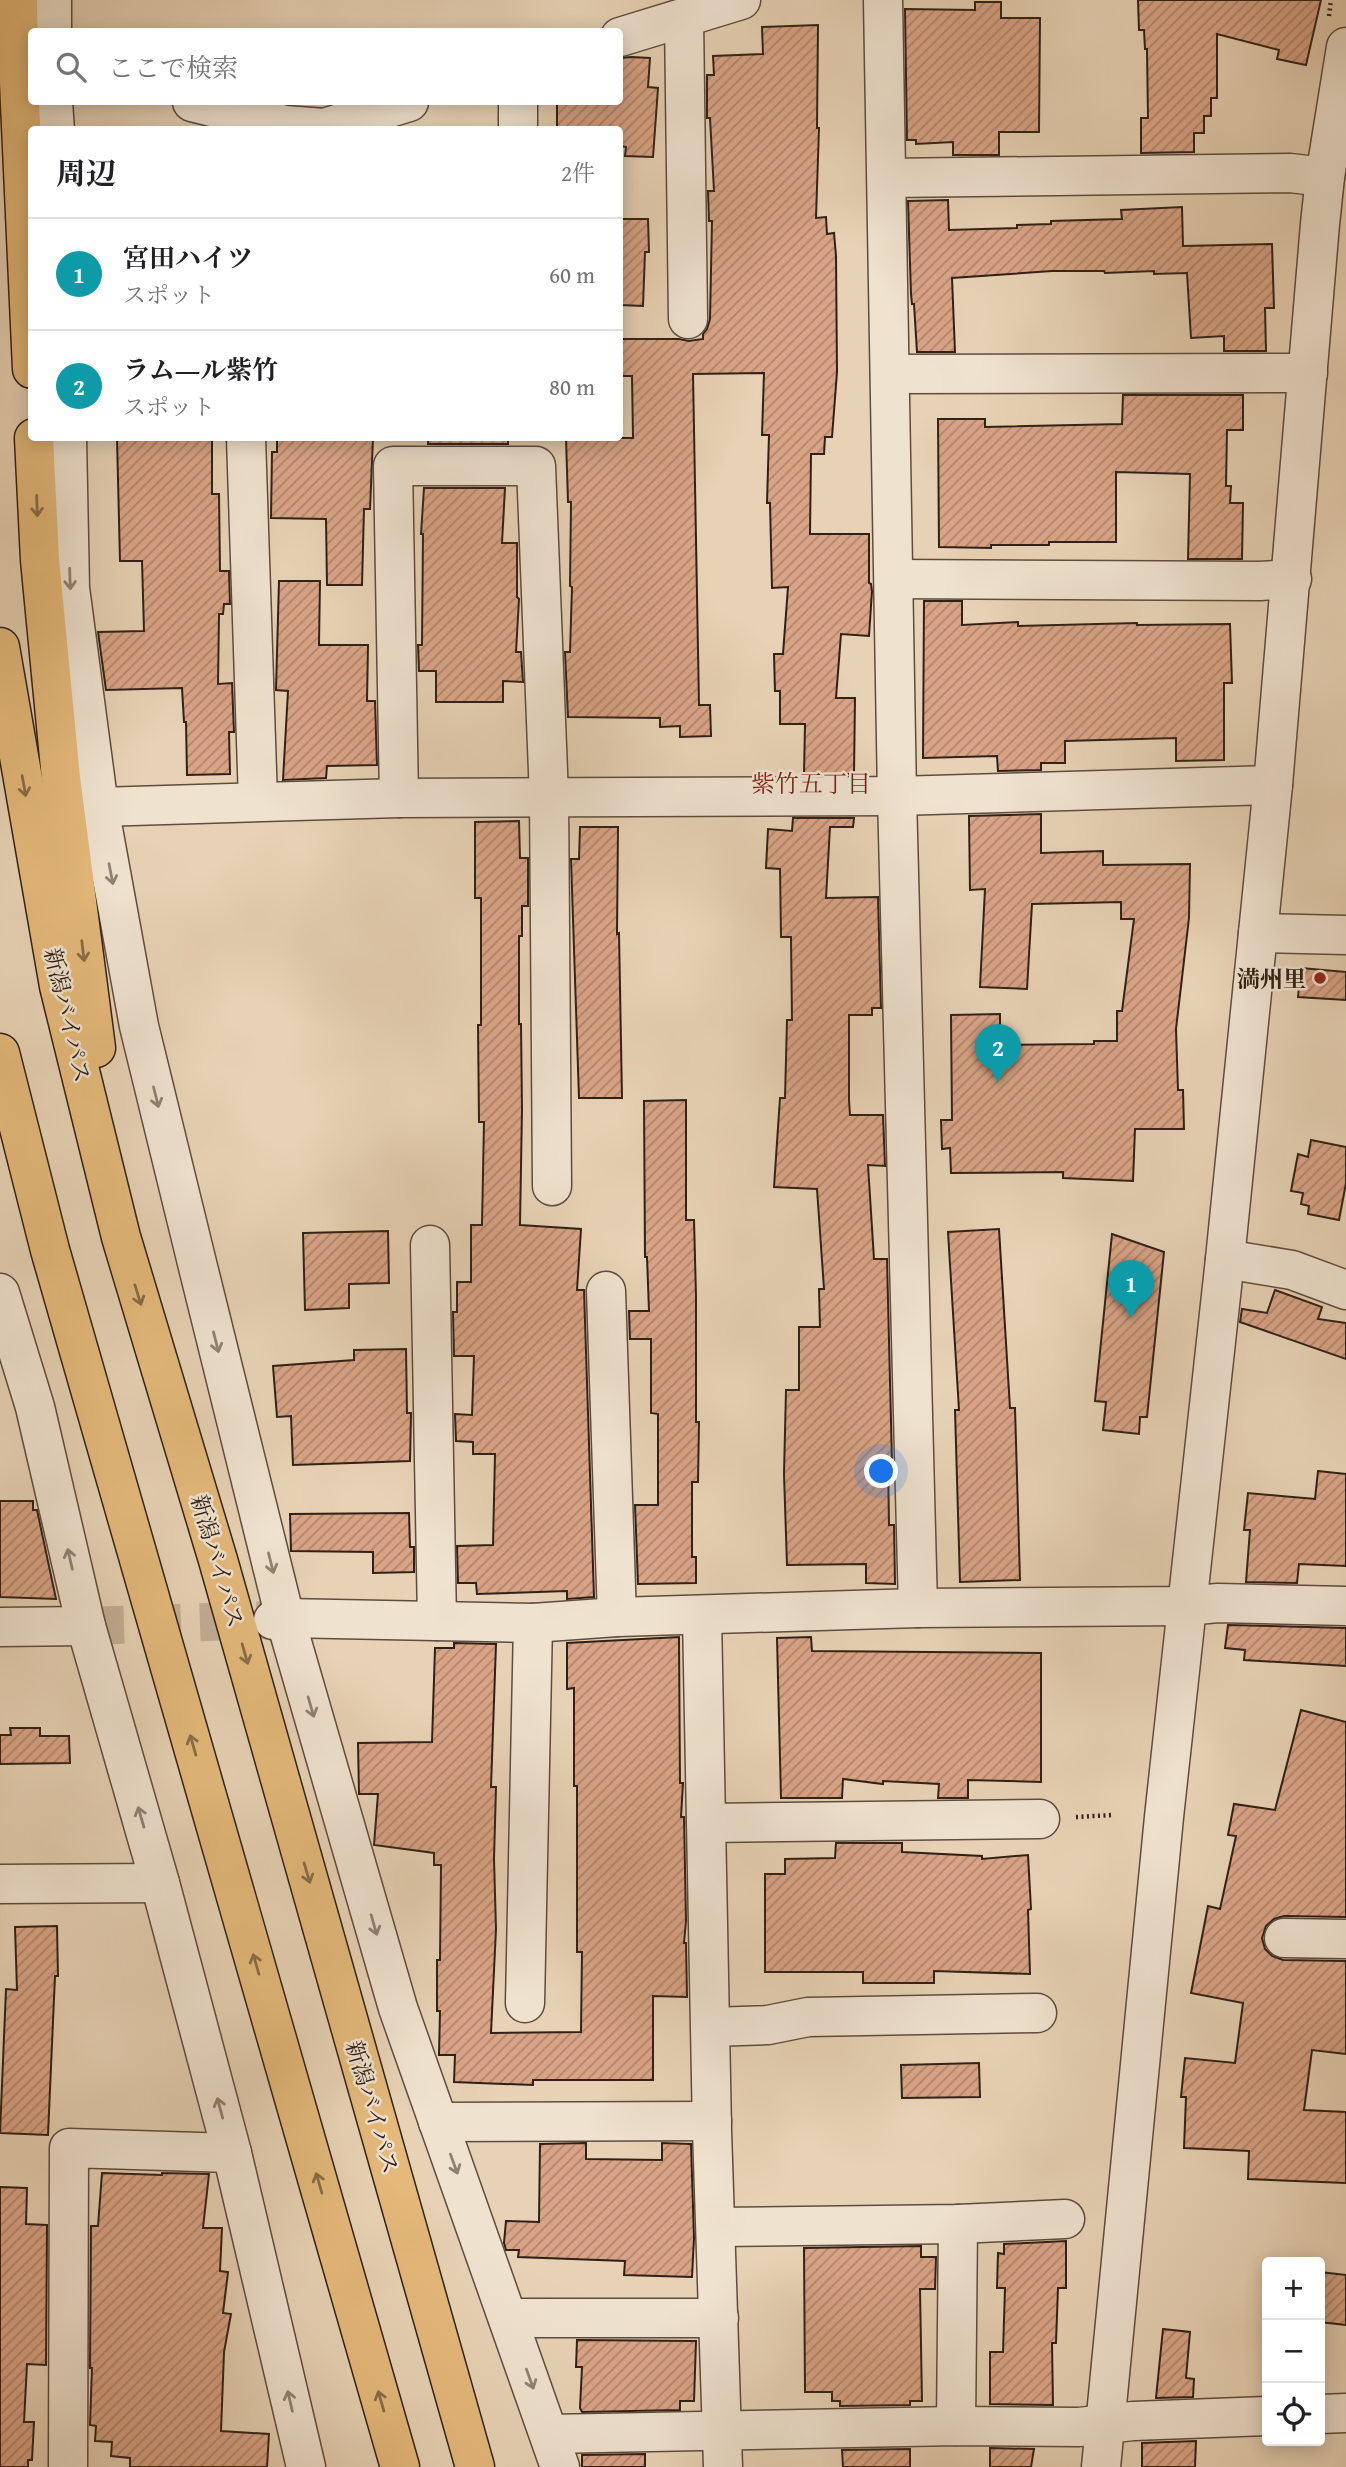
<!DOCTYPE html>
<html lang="ja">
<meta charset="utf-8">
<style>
body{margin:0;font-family:"Gentium Book Plus","Noto Serif JP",serif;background:#f2f2f2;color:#202124}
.controls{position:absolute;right:21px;bottom:21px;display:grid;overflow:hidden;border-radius:7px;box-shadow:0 4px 18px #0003}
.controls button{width:63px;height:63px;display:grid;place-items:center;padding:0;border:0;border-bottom:2px solid #e0e0e0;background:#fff;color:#202124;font:35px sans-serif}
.you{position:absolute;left:882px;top:1472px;width:24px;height:24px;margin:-18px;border:5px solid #fff;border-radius:50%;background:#1a73e8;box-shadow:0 0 0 10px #1a73e833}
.badge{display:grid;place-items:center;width:46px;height:46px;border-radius:50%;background:#0b8043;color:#fff;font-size:23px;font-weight:700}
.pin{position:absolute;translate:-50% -58px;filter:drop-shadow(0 2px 4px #0008)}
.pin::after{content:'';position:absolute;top:37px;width:24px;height:21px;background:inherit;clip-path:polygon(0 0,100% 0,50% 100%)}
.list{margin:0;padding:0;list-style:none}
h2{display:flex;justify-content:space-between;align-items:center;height:91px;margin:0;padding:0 28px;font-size:30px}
h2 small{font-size:23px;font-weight:400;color:#757577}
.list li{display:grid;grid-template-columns:46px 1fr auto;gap:21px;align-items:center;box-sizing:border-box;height:112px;padding:0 28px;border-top:2px solid #e0e0e0}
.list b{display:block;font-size:26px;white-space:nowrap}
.list p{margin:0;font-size:23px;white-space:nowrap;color:#757577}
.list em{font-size:23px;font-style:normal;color:#757577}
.icon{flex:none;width:38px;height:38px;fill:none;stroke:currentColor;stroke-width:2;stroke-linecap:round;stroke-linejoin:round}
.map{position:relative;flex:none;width:1346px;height:2467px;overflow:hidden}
.search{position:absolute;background:#fff;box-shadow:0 4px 18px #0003;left:28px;top:28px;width:595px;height:77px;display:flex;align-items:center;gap:18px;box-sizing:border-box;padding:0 24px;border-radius:7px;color:#757577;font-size:26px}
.panel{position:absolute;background:#fff;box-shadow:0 4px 18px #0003;left:28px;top:126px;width:595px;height:315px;border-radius:7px}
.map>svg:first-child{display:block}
.building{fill:url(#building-hatch);stroke:#312017;stroke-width:2}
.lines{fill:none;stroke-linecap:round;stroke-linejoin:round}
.minor-tunnel{stroke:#c3ae95;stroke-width:38;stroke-dasharray:38 19;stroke-linecap:butt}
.minor-casing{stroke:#5e4c3e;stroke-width:41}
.highway-casing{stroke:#312017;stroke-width:41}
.path{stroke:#312017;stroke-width:4.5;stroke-dasharray:2 3.5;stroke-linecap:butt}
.minor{stroke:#efe2cf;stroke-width:38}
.highway{stroke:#e4b97a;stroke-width:38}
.oneway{stroke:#8a6c48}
.oneway2{stroke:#908173}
.poi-dot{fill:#8f2418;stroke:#efe2cf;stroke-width:2.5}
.labels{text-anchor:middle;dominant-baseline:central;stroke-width:5;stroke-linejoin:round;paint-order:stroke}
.poi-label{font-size:23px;font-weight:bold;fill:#312017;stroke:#efe2cf;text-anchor:end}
.street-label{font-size:23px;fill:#312017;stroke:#efe2cf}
.neighbourhood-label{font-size:24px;fill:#7a1f14;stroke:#efe2cf}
</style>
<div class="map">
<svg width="1346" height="2467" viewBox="0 0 1346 2467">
<defs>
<pattern id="building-hatch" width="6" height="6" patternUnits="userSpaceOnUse" patternTransform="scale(1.75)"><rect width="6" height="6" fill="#d9a486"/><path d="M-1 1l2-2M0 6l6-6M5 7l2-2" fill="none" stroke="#b1856d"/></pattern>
</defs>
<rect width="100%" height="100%" fill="#e7d2b5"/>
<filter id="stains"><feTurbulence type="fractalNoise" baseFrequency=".00286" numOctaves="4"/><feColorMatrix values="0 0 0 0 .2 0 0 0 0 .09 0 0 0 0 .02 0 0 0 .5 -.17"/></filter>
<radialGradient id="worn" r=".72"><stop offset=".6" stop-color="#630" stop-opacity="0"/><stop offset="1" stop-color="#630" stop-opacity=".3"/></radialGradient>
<!-- building -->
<g class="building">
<path d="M1138,0H1321L1306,65L1277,59L1279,50L1217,34V98H1211V116H1204V133H1194V152L1141,153V118H1148L1147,49H1145L1144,30H1139Z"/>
<path d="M975,2H1001V18H1040L1039,132H999V155H953V142L916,144V140H907L905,9L975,10Z"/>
<path d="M818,25L817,128H819L816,218L826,217L827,234L834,233L836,256L837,372L832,437H825L824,454H811L810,534H869V583L871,584L872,591L869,636L841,634L836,698H855L854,774H804L805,724H780V691H775L774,654H783L788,587L772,588L770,503H767L769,435H762L764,373L693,374L699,705H710L711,736L680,737V726L660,727V718L568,717L565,652H570L572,587L570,586L571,502H568L566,438H633L632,376H620V339H679L689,341L703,339V334L707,329L710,319L712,221H709L708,191H714L710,118H707V75H714L713,56L763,54L762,27Z"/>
<path d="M631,57L650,58L648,87L658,88L653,157L625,156L626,147L620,146V130H557V102H620V58Z"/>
<path d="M948,200L949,230L1017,228V225L1051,224V221L1122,219L1121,210L1182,207L1183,246L1272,244L1274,308H1265L1266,351H1224V336L1191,338L1187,273L1154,274V271L1105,273L1104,271H1052L952,278L955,352H917L914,304H912L911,294L908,201Z"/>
<path d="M620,219H648L649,252H645L643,306L620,305Z"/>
<path d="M1123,395H1243V430H1227L1226,486H1231L1230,503H1243L1242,559H1188L1190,474L1116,472V542H1049V545H991V548L939,547L938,419H985V427L1122,424Z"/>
<path d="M117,438H212V494H219L220,571H229L230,604H224L223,614H219L218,684L232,683L234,732H229L230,774L187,775L186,722H184L182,688L106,690L98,632L144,631L142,561H120Z"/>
<path d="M277,438H373L370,509H364L362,585H327L326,519L271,518L272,452H277Z"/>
<rect x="428" y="438" width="80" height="6"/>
<path d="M424,488H505L502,543H517V597L519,599L516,652H521L523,682L503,681V702H436V671H419L418,645H422L423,534H421Z"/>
<path d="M279,581H320L319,645H368L367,701H375L377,765L327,766L326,778L283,780L288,691L276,690Z"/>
<path d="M924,601H962V625L1018,622V626L1137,623V625L1230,624L1232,683H1224V760L1176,761V738L1065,741V763H1041V770L998,771L997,756L923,758Z"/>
<path d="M1041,814V853L1103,851V865L1190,864L1189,918L1176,1029L1178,1090H1183L1184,1129H1135L1133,1181L1063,1178V1172L951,1173L950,1148L942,1149L941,1120H952L951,1015L1000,1014V1045L1094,1044V1041H1117V1011H1122L1134,919H1121V902L1032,904L1027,989L980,987L985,889L970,890L969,816Z"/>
<path d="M793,818H854L853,827H830L826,898L878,897L881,1008H872V1015H849V1100L850,1115H883L885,1166L868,1165L874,1259H887L892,1462H888L889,1525H894L895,1584L866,1583V1564L787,1565L784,1474L786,1390H799V1327H820L819,1289H824L817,1189L774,1187L780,1098H785L787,1020H792L791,937H781L780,869L766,868L768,829L792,831Z"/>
<path d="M519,821L520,858H528V906H522V936H519V1024H521L522,1109L520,1225L581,1229L577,1290H584L594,1597L567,1599V1591L477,1594L476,1583H458L457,1546L493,1545L495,1454H473V1442L456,1441L455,1414L472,1415L474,1356H454L453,1312H457V1282H471V1225H482L484,1122H479L478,1025H481V898H475V822Z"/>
<path d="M580,827H618L617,934L619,933L622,1098H579L571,859H579Z"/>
<path d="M1301,968L1346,972V1000L1298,997Z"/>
<path d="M686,1100V1220H694L696,1296V1422H699L698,1482H692V1557H696V1583L638,1584L635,1505H658V1414L651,1413V1339H630L629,1311H649L647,1257H645L644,1101Z"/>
<path d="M1311,1140L1346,1147V1183L1339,1220L1308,1214L1309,1206L1301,1204L1303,1193L1291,1191L1298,1154L1308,1157Z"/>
<path d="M999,1229L1010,1408H1015L1020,1580L960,1582L955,1410H959L948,1232Z"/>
<path d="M388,1231L389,1283L349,1284V1308L305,1310L303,1233Z"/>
<path d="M1112,1234L1164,1252L1147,1417H1140L1139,1434L1103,1430L1106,1402L1095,1401Z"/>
<path d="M1275,1290L1322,1307L1318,1319L1346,1323V1359L1240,1322L1242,1309L1267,1313Z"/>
<path d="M406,1349L407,1413H411L410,1461L293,1465L291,1416L277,1417L273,1366L354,1360V1350Z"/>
<path d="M1318,1471L1346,1474V1566L1299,1564L1297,1583L1246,1582L1250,1530H1244L1248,1493L1315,1499Z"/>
<path d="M0,1501H33V1510H37L56,1599L0,1597Z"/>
<path d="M409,1513L410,1547H414V1572L373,1573V1552L291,1551L290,1514Z"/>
<path d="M1228,1625L1346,1628V1666L1244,1660L1245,1650L1225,1648Z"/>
<path d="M679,1637L680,1783H683L681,1817H684L686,1921L684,1943H686L687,1997L653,1996V2080H533V2085L454,2082L455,2055H439L440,2011H437V1960H440L441,1865H434V1853L374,1845L378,1794H359L358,1743L432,1742L435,1648H454V1643L496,1644L491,1787H496L494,1859L496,1929L491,2033L581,2032L582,1952H577V1786H574V1688L567,1689V1643Z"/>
<path d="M811,1637L812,1651L1041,1653V1782L968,1780V1798H938L939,1784L883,1781V1784L843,1779L842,1798H781L777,1638Z"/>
<path d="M1301,1710L1346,1722V1917L1284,1916L1274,1919L1266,1926L1262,1938L1265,1949L1272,1956L1283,1960L1346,1961V2054L1312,2050L1304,2110L1346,2112V2183L1248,2179L1249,2151L1184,2148L1186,2097H1181L1185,2058L1235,2063L1243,2003L1191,1993L1208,1906L1220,1909L1236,1836L1228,1835L1234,1804L1275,1810Z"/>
<path d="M10,1728H40V1736H69L70,1763L0,1764V1735H11Z"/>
<path d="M836,1843H902V1852L982,1856V1859L1028,1855L1031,1909L1028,1910L1030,1974L934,1971V1983H863V1972H765V1874H785V1859L835,1858Z"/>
<path d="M57,1926L58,1976H55L48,2135L0,2133L6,1989L17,1990L15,1927Z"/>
<path d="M979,2063L980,2097L902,2098L901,2065Z"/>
<path d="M586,2143V2159L662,2160V2143L691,2144L694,2238L692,2277L624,2275L625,2261L518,2257L519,2250H506L504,2243L506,2221L539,2222L540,2144Z"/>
<path d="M102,2173L162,2175V2173L209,2174L203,2228H222L220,2271L228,2272L223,2313L231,2314L224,2352L221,2431L269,2434L267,2467H130V2458L111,2456L112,2442L95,2441L96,2426L90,2425L92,2368H90L91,2226H98Z"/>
<path d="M0,2187L27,2188L26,2224L47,2225L46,2365L27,2364L24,2422H34L32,2460H28V2467H0Z"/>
<path d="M1066,2241V2288H1058L1056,2343H1052L1053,2405L990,2404V2352H1003L1005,2288H997L998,2253L1004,2254V2244Z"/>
<path d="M921,2246V2257H936L935,2289H920L922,2401H910V2405L840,2406V2401H832V2392H805L804,2248Z"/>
<path d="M1320,2272L1346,2275V2325L1320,2322Z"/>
<path d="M1163,2329L1190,2332L1186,2378L1194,2379L1193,2397L1156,2398Z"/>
<path d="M577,2340L696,2341L694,2401H680V2410L582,2412L580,2408L582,2367H576Z"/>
<path d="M1196,2441L1195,2467H1142V2443Z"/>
<path d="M990,2448L1034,2449L1031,2467H990Z"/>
<path d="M910,2449V2467H843L842,2450Z"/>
<path d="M645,2454V2467H582V2455Z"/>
</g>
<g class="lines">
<!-- minor-tunnel -->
<path class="minor-tunnel" d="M86,1626L268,1620"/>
<!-- minor casing -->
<g class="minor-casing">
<g id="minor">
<path d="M883,0L897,796L918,1608"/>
<path d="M684,18L688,319"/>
<path d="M52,32V0"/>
<path d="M620,37L741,0"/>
<path d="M53,102L55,130"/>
<path d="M192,102L285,125L324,128L409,102"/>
<path d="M518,102V130"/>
<path d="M887,178L1290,173L1325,177"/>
<path d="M890,374L1308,373"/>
<path d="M67,438L70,588L99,807L139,1026L198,1267L285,1618L398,2008L560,2467"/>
<path d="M246,438L258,801"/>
<path d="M894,579L1260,581L1292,579"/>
<path d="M399,798L393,466H536L549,797L552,1186"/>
<path d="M99,807L399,798L897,796L1273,785"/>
<path d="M1258,933L1346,935"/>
<path d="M430,1245L437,1621"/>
<path d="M1225,1259L1292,1270L1346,1290"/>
<path d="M606,1291L617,1617"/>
<path d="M0,1293L35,1407L86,1626L160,1883L232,2153L306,2467"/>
<path d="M702,1616L712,2130L723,2467"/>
<path d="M273,1620L285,1618L533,1623L617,1617L918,1608L1186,1606L1218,1603L1346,1606"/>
<path d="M0,1627L86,1626"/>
<path d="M706,1823L1040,1819"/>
<path d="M0,1884L160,1883"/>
<path d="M1284,1938L1346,1939"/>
<path d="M525,2003L533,1623"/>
<path d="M711,2027L768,2025L808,2017L1037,2013"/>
<path d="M438,2122L712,2121"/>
<path d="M716,2227L958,2224L1065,2219"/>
<path d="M508,2318H719"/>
<path d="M1320,2414L1346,2413"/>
<path d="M956,2426L958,2224"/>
<path d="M550,2434L956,2426L1079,2427L1133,2421L1267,2416"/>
<path d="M68,2467L69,2148L232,2153"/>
<path d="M1101,2467L1164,1817L1225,1259L1273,785L1320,224L1325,177L1346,47"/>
</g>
</g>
<!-- highway casing -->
<g class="highway-casing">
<g id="highway">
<path d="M18,0L19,82L32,369"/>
<path d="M34,438L40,560L61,778L96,1048"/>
<path d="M0,647L59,986L121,1237L218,1560L475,2467"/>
<path d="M0,1053L50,1250L400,2467"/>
</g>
</g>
<!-- path -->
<g class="path">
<path d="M1329,16L1331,0"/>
<path d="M1076,1817L1113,1815"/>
</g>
<!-- minor -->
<use href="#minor" class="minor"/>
<!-- highway -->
<use href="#highway" class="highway"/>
</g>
<!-- one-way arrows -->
<defs><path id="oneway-shaft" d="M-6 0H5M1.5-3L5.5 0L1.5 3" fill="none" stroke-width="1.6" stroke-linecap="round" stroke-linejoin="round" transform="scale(1.75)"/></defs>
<g class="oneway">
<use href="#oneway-shaft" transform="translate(37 506) rotate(88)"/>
<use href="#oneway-shaft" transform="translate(24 786) rotate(80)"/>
<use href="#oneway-shaft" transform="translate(83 951) rotate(83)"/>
<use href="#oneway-shaft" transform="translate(138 1295) rotate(73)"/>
<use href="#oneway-shaft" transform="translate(245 1654) rotate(74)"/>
<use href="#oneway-shaft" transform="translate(193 1745) rotate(-106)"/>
<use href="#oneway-shaft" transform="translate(307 1873) rotate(74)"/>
<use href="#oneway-shaft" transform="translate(256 1964) rotate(-106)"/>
<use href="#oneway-shaft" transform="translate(319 2183) rotate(-106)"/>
<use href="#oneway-shaft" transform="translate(381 2401) rotate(-106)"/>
</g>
<g class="oneway2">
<use href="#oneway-shaft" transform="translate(70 579) rotate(88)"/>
<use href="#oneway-shaft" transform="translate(111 874) rotate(79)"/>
<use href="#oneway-shaft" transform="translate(156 1097) rotate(76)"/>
<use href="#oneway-shaft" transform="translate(216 1342) rotate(76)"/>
<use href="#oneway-shaft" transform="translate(70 1559) rotate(-103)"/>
<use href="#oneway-shaft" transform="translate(271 1563) rotate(76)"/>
<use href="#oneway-shaft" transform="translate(311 1707) rotate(74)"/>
<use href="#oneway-shaft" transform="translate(141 1817) rotate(-106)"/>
<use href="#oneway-shaft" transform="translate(374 1925) rotate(74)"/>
<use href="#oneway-shaft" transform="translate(220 2108) rotate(-105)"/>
<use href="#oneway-shaft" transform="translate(454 2164) rotate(70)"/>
<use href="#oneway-shaft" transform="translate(530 2379) rotate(70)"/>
<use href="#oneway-shaft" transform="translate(290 2401) rotate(-103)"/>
</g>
<!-- markers -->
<circle class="poi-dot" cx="1320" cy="978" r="7"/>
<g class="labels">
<!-- poi labels -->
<g class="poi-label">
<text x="1306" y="978">満州里</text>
</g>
<!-- street labels -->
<g class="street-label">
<text transform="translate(68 1015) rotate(77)">新潟バイパス</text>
<text transform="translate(218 1561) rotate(74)">新潟バイパス</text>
<text transform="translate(373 2107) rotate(74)">新潟バイパス</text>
</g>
<!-- neighbourhood labels -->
<g class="neighbourhood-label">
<text x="811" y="783">紫竹五丁目</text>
</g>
</g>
<rect width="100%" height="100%" filter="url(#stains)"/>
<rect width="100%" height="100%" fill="url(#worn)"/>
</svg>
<div class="controls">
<button>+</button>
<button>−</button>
<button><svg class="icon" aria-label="locate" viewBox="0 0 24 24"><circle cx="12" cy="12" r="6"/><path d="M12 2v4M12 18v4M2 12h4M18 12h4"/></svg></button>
</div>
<div class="you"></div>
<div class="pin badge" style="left:1131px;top:1318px;background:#0f9aa8">1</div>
<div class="pin badge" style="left:998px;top:1082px;background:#0f9aa8">2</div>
<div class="search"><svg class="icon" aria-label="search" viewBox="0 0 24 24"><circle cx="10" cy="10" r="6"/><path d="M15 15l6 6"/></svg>ここで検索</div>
<section class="panel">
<h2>周辺<small>2件</small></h2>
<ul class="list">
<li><span class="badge" style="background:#0f9aa8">1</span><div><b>宮田ハイツ</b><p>スポット</p></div><em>60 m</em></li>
<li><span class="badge" style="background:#0f9aa8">2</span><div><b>ラム―ル紫竹</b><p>スポット</p></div><em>80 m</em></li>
</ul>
</section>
</div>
